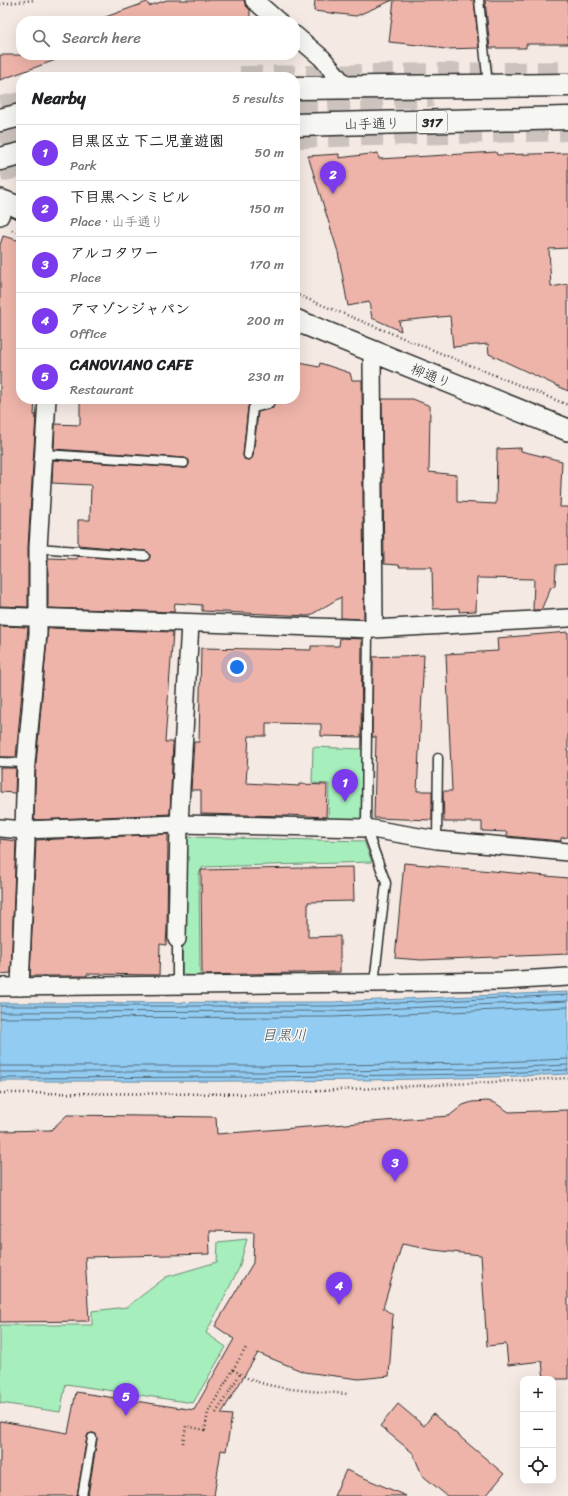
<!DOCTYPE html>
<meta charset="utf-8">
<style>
body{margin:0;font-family:Sriracha,"Klee One",sans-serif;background:#f2f2f2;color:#202124}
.controls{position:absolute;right:12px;bottom:12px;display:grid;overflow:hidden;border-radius:8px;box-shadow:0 4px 16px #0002}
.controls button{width:36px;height:36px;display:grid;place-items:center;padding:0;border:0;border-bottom:1px solid #e0e0e0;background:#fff;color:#202124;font:20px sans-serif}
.you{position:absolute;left:237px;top:667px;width:14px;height:14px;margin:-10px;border:3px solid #fff;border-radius:50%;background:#1a73e8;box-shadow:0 0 0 6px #1a73e833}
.badge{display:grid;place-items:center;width:26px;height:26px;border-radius:50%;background:#7c3aed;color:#fff;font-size:13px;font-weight:700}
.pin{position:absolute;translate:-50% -33px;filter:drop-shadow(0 1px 2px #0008)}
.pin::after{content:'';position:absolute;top:21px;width:14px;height:12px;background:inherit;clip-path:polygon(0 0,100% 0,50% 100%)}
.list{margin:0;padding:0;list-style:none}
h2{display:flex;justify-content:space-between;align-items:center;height:52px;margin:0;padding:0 16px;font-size:17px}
h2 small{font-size:13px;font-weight:400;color:#757577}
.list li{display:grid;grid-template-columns:26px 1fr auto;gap:12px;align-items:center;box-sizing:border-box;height:56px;padding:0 16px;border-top:1px solid #e0e0e0}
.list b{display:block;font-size:15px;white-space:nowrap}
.list p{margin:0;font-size:13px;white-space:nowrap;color:#757577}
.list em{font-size:13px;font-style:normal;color:#757577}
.icon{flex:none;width:22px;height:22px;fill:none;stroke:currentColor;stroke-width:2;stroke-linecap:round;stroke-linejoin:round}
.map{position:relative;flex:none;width:568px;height:1496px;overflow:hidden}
.search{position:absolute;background:#fff;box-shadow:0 4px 16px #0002;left:16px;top:16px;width:284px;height:44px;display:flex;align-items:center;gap:10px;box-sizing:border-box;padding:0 14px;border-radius:16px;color:#757577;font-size:15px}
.panel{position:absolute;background:#fff;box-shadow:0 4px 16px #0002;left:16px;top:72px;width:284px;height:332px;border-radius:16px}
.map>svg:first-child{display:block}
.green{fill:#a6eebb;stroke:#688c73}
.water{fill:#92ccf2;stroke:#698ca2}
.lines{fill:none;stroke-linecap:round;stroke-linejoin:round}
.shore{stroke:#546b7b;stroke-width:1}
.building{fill:#eeb4a9;stroke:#2b2b2b}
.motorway-tunnel{stroke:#ccc3be;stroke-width:22;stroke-dasharray:22 11;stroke-linecap:butt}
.service-casing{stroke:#2b2b2b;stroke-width:11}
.minor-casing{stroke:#2b2b2b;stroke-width:20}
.tertiary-casing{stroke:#2b2b2b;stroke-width:24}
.primary-casing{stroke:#2b2b2b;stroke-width:25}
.path{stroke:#2b2b2b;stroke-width:2.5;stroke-dasharray:1 3;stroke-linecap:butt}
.service{stroke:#f6f6f2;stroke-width:8}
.minor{stroke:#f6f6f2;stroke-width:17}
.tertiary{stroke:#f6f6f2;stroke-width:21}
.primary{stroke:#f6f6f2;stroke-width:22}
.labels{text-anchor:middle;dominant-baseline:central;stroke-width:3;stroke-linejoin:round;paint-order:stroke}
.shield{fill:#f6f6f2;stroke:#686867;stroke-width:1}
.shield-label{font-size:13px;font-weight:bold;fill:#2b2b2b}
.street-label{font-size:14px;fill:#2b2b2b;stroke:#f6f6f2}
.water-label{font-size:15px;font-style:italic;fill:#45535d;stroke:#f6f6f2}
</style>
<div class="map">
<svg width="568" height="1496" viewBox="0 0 568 1496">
<rect width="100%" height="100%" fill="#f4e9e3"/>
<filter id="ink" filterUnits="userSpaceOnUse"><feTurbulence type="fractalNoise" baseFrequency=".025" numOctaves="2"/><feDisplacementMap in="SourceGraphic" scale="8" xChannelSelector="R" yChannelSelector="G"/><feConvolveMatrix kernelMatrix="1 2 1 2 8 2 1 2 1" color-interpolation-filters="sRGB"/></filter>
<g filter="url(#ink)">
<!-- green -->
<g class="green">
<path d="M313,747L363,749L361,821L328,820L329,784L312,783Z"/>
<path d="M185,837L364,841L372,862L203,867L199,874L200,976L182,975Z"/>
<path d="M247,1239L239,1268L206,1333L226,1347L193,1403L66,1384L60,1412L0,1403V1325H92V1311L127,1307L166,1277L217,1262L218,1242Z"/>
</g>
<!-- water -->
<path class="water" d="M568,992V1074C379,1083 189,1081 0,1081V1003L333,1002Z"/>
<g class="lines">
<!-- shore -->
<g class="shore">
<path d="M0,1006H333L568,995"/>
<path d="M0,1012L333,1011L568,1001"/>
<path d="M0,1018L333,1017L568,1007"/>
<path d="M0,1066H262L476,1063L568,1059"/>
<path d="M0,1072H262L477,1069L568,1065"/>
<path d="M0,1078L262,1077L477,1074L568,1070"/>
</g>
</g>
<!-- building -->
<g class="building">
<path d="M167,0H244L245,4L250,10V21H100V19L147,2L149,6Z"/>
<path d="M315,0H393L356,16L314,11Z"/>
<path d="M394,0H474L479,48L445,49L439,48L438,47L389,42Z"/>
<path d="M485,0H568V44H526V48H490Z"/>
<path d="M0,55H64V57L0,80Z"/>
<path d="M496,152L497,155L568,153V248L549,249L551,287L568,284V391L489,354L488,344L453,347L450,316L399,321L401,331L372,318L369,302L348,306L338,252L308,156L339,154V158L378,153L379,159Z"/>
<path d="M3,236L21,241V399H35L34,415H36L28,547V607L0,606V245Z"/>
<path d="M295,362L319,367L320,363L350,373L352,380H362L364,619L341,618V597L309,616L202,611V605L175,603L174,612L48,608V558L77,559V556L145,561L149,559L150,556L148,552L145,551L78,545V520H90L91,485L52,483L53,460L184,468H187L189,464V460L184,458L54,449L55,424L80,425V399H264L251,403L248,407L243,455L244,459L250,460L253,456L258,412L273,408L275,399H295Z"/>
<path d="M382,399H413L430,406L429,472L457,475V502L496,504L497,449L521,448V451L562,461L560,507H568V564L556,565L555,586L551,587L541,610H533L534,579L477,578L476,611L459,612V608L433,609L432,567H399V565L384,564Z"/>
<path d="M0,626L28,627L16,757H0Z"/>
<path d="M48,628L173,632L165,742H173L170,814L34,820L36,764Z"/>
<path d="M568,632V837L561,838V841L507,836V832L482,831V822H444L443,791H452L446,654L498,651L497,638Z"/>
<path d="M340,638L362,639L361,737L321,736V724L266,723V736H249L246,783L299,786V784L327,785L326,817L288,815V816L201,814V790H191L194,742H199L201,648L311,650V646H339Z"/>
<path d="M424,655L417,791H432V820L374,818L376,737H372L373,657Z"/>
<path d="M0,768H16L15,793L0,792Z"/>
<path d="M168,834L167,927L166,945L160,944L159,975L87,974V976H30L36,840Z"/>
<path d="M0,839L16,841L11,973L0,974Z"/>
<path d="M404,863L568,878V954L421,960L395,958Z"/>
<path d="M353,867L354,901L308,902V937L340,936V972L202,975L201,870Z"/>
<path d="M488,1101L495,1103L509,1112L568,1110V1379H544L542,1361L508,1365L506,1344L487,1346L481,1255L433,1250L402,1244L383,1308L393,1315L389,1376L359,1379L304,1372L258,1353L221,1414L232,1415L226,1451L221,1450L214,1496H88L97,1439L96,1434L93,1433L88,1434L87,1437L77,1496H0V1421L68,1433L76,1392L194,1410L234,1339L215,1326L253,1263L254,1232L209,1231L210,1254L85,1257L89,1321L0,1322V1131L51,1130L67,1115L216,1117L217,1134L449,1116L463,1105L472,1102Z"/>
<path d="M398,1404L424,1426L433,1414L504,1474L486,1496H447L422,1475L413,1453L380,1426Z"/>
<path d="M346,1470L406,1496H334Z"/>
</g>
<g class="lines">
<!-- motorway-tunnel -->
<g class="motorway-tunnel">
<path d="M240,77L568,72"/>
<path d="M295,103L433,96"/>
<path d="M0,107L21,103"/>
<path d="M295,137L568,130"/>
<path d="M0,141L21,136"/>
<path d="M0,171L21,166"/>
</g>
<!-- service casing -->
<g class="service-casing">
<g id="service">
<path d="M479,0L488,85"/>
<path d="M44,454L184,463"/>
<path d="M248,455L253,408L269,404L270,399"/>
<path d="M38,548L145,556"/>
<path d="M368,629L366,828L386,883L374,983"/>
<path d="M0,762L26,763"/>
<path d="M437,840L438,758"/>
<path d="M177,939V978"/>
<path d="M82,1496L92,1438"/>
</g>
</g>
<!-- minor casing -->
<g class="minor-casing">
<g id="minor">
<path d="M254,0L278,21"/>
<path d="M295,35L322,58L347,88"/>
<path d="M0,216L5,202"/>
<path d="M372,352L374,629"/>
<path d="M0,616L374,629L568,618"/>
<path d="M0,828L24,830L179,824L366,828L437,840L568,852"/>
<path d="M177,939L179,824L190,623"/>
<path d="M0,987L374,983L502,981L568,977"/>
<path d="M20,987L26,840L24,830L26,763L38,633V548L47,399"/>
</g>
</g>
<!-- tertiary casing -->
<g class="tertiary-casing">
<g id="tertiary">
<path d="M0,200L21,208"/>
<path d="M295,320L568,430"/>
</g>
</g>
<!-- primary casing -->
<g class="primary-casing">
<g id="primary">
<path d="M295,88L568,85"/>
<path d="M0,120L21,115"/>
<path d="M295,125L568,118"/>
<path d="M0,159L21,154"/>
</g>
</g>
<!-- path -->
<g class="path">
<path d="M0,4L34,0"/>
<path d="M12,230L21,234"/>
<path d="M295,294L568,405"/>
<path d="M0,1093L261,1094L568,1078"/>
<path d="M233,1370C240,1373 246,1378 252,1380C282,1391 317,1391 348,1394"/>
<path d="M216,1413L240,1374"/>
<path d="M183,1443L186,1426L205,1430L208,1412L247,1346"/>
</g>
<!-- service -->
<use href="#service" class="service"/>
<!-- minor -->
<use href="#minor" class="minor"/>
<!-- tertiary -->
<use href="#tertiary" class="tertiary"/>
<!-- primary -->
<use href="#primary" class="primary"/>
</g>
</g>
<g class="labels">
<!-- shield labels -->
<rect class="shield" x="417" y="111" width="30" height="22" rx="3"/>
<g class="shield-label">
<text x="432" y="122">317</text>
</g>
<!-- street labels -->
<g class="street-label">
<text transform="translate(372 124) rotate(-1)">山手通り</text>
<text transform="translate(431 376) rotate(22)">柳通り</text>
</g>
<!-- water labels -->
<g class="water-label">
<text x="284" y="1035">目黒川</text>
</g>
</g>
</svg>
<div class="controls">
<button>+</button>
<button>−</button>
<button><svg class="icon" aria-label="locate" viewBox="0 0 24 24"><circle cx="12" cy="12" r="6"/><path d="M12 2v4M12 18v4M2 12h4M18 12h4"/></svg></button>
</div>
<div class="you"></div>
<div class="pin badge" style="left:345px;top:802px">1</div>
<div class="pin badge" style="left:333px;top:194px">2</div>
<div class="pin badge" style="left:395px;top:1182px">3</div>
<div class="pin badge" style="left:339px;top:1305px">4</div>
<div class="pin badge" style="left:126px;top:1416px">5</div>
<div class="search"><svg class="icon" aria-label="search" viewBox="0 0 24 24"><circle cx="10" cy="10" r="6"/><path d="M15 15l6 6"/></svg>Search here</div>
<section class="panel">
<h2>Nearby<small>5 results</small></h2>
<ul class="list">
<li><span class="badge">1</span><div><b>目黒区立 下二児童遊園</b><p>Park</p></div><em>50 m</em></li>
<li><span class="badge">2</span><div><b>下目黒ヘンミビル</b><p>Place · 山手通り</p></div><em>150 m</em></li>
<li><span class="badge">3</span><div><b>アルコタワー</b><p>Place</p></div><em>170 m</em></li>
<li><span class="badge">4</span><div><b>アマゾンジャパン</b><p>Office</p></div><em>200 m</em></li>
<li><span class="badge">5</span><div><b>CANOVIANO CAFE</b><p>Restaurant</p></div><em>230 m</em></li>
</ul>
</section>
</div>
